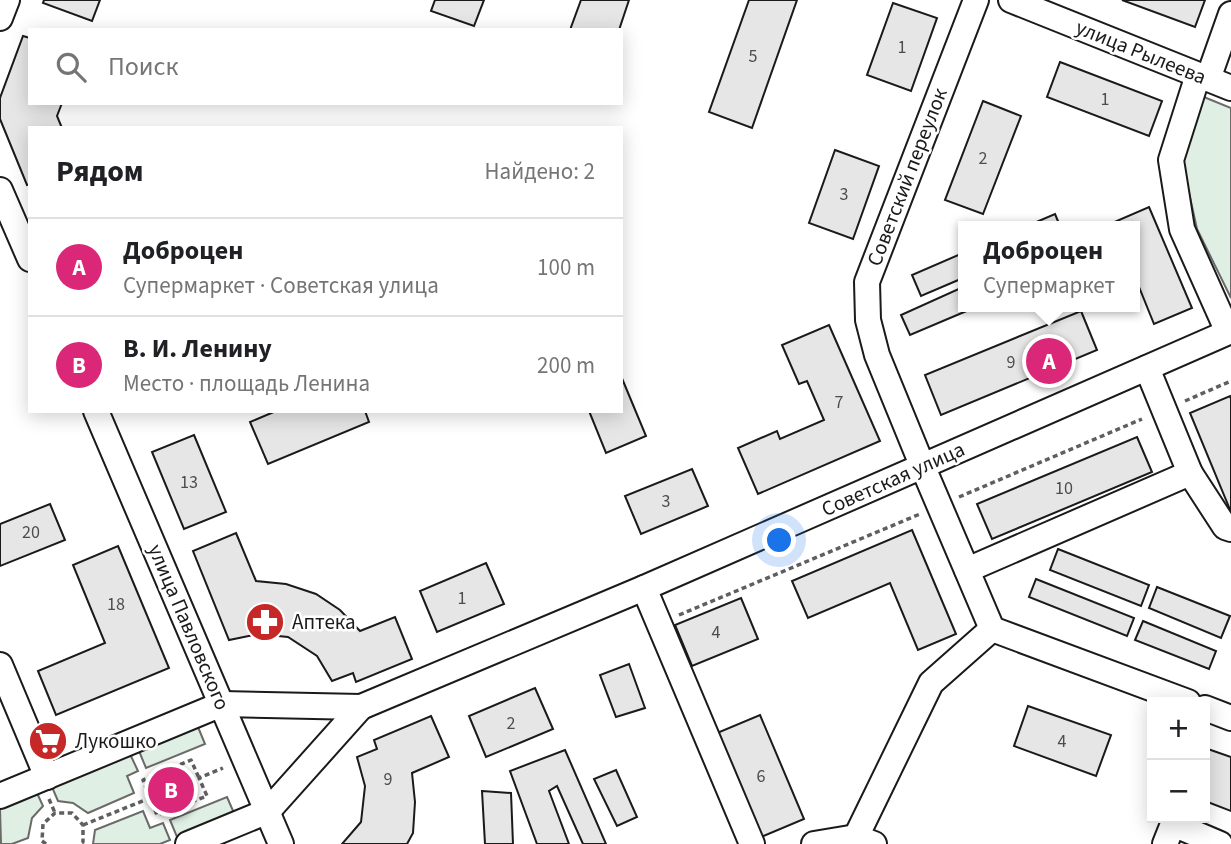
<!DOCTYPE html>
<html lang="ru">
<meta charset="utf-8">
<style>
body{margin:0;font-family:"Source Sans 3",sans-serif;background:#f6f6f6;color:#202124}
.controls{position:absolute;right:21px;bottom:21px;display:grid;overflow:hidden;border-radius:0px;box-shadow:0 4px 18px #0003}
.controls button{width:63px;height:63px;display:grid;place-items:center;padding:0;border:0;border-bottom:2px solid #e0e0e0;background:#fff;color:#202124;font:35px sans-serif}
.you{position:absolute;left:780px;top:541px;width:24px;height:24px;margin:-18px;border:5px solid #fff;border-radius:50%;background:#1a73e8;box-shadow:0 0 0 10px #1a73e833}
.badge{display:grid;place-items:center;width:46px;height:46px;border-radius:50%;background:#db2777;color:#fff;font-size:23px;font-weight:700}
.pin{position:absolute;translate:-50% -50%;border:4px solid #fff;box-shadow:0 2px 7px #0006}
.popup{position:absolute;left:958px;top:221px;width:182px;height:91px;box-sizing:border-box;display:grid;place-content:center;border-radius:0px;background:#fff;filter:drop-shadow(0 2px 5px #0005);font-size:23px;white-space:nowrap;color:#757577}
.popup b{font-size:26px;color:#202124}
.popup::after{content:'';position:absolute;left:50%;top:100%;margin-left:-14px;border:14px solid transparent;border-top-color:#fff}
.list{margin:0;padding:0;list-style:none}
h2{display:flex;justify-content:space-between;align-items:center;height:91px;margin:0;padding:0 28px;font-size:30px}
h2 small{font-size:23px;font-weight:400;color:#757577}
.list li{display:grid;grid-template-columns:46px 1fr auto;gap:21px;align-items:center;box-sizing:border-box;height:98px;padding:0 28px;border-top:2px solid #e0e0e0}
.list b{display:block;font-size:26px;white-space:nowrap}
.list p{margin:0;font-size:23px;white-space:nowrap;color:#757577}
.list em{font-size:23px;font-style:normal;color:#757577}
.icon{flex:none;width:38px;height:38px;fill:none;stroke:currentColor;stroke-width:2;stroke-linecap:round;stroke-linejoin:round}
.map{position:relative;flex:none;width:1231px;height:844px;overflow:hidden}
.search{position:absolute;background:#fff;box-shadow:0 4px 18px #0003;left:28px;top:28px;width:595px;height:77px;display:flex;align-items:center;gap:18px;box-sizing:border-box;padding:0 24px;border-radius:0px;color:#757577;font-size:26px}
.panel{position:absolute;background:#fff;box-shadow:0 4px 18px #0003;left:28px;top:126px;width:595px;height:287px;border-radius:0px}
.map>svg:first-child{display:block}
.green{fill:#e0efe3;stroke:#6a6a6a;stroke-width:2}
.building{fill:#e6e6e6;stroke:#1a1a1a;stroke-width:2}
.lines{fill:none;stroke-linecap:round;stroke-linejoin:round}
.minor-casing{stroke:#1a1a1a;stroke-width:28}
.path{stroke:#5f5f5f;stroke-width:3.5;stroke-dasharray:5 3.5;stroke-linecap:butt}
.minor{stroke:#fff;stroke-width:24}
.labels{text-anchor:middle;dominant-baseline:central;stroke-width:5;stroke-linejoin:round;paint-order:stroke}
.number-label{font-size:18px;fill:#4d4d4d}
.street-label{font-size:21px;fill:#1a1a1a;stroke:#fff}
.poi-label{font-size:21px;fill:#1a1a1a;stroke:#fff;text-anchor:start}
</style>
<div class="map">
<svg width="1231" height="844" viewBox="0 0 1231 844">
<rect width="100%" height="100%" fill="#fff"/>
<!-- green -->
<g class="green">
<path d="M1199,95L1231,108V298L1197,229L1180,152Z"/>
<path d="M198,727L205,744L146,768L139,751Z"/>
<path d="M130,754L138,771L127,776L134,793L88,813L73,803L58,801L52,787Z"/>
<path d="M37,793L43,806L32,818L28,838L12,844H1L0,808Z"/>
<path d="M227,797L234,813L177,837L170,820Z"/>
<path d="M143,811L150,828L163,823L170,840L160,844H93L95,830Z"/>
</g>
<!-- building -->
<g class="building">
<path d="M44,0H100L92,21L43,3Z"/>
<path d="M435,0H484L474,26L431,11Z"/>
<path d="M581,0H629L619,30H570Z"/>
<path d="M749,0H797L752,128L709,112Z"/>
<path d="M1122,0H1205L1195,27Z"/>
<path d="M893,3L937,18L911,91L867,75Z"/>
<path d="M23,36L30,38V103H62L57,116L62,128H30V184L27,185L0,119V98Z"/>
<path d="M1060,62L1162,101L1149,136L1047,97Z"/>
<path d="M983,101L1021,116L983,214L945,200Z"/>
<path d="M835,150L879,166L853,239L809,223Z"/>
<path d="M1149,207L1192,308L1154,324L1135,277V226H1113L1112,223Z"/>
<path d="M1055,214L1060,226H1027Z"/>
<path d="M963,253V278L921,296L912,275Z"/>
<path d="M963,287V307H976L910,335L901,315Z"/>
<path d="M1081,311L1097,350L941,415L925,375Z"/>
<path d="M829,325L880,441L758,494L738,448L777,431L780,439L824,420L807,381L799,384L782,345Z"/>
<path d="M621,376L646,436L606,453L589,411H621Z"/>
<path d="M1230,396L1231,399V512L1190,413Z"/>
<path d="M276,411H365L369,422L268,464L250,422Z"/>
<path d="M194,435L226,512L184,529L152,452Z"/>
<path d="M1137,437L1152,472L992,539L977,504Z"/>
<path d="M692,469L708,506L641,534L625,496Z"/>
<path d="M50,504L65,540L0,566V524Z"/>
<path d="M912,530L956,634L918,650L890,583L808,618L792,581Z"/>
<path d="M236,533L256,581L286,584L316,594L340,610L360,631L395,617L412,659L356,682L353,673L332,681L317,656L288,637L258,634L229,640L193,551Z"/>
<path d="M118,546L169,668L56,715L38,671L105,643L73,565Z"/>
<path d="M1058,549L1149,585L1141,606L1050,570Z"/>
<path d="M486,563L504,604L437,632L420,591Z"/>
<path d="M1036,579L1134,618L1127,636L1029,597Z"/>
<path d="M1157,587L1230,616L1221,638L1149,608Z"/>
<path d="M741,598L758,639L692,666L675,625Z"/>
<path d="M1143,621L1216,651L1209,669L1135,640Z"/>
<path d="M629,664L645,708L616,717L600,675Z"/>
<path d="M535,688L553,729L486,757L469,716Z"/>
<path d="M1028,706L1111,735L1096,776L1014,746Z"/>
<path d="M760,715L804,819L761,837L717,733Z"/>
<path d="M431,716L449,757L412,773L415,802L413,833L407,844H342L361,822L365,786L357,757L377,749L374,740Z"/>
<path d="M53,728L61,746L44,754L36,735Z"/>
<path d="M1205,748L1231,757V811L1205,801Z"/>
<path d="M565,750L606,844H583L557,786L549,791L569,844H537L510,771Z"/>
<path d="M616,770L637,817L617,826L594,779Z"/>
<path d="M482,791L511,793L513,844H485Z"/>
</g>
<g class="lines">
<!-- minor casing -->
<g class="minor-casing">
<g id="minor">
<path d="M976,0L867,282L868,320L877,355L922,465L992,629L1188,702"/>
<path d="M1011,0L1231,88"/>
<path d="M0,18L7,0"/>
<path d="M1198,75L1171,160L1182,229L1228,332"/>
<path d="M1208,79L1231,14"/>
<path d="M0,190L30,259"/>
<path d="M96,411L281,844"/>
<path d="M1190,473L1225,527L1231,529"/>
<path d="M967,570L1190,473L1147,368"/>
<path d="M644,588L752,844"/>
<path d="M0,665L47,777"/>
<path d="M1205,708L1231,718"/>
<path d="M0,796L222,704L361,707L644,588L1231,331"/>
<path d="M856,837L931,683L992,629"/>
<path d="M188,844L268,811L361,707"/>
<path d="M814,844L856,837L874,844"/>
<path d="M1165,844L1173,824L1220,844"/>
</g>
</g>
<!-- path -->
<g class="path">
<path d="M1185,401L1231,381"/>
<path d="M959,497L1142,419"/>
<path d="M679,615L920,514"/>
<path d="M150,798L143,780L191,760L199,778"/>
<path d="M49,799L55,813"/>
<path d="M83,825L150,798L157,815L207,796L199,778L223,768"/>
<path d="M46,844L42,841L43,824L55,813H72L83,825V842L80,844"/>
</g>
<!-- minor -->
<use href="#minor" class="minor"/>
</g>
<!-- icons -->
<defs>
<g id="pharmacy-disc" transform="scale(2.0125)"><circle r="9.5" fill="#c62828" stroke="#fff"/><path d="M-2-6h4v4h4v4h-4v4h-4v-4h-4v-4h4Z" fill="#fff"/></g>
<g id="supermarket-disc" transform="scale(2.0125)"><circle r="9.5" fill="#c62828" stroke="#fff"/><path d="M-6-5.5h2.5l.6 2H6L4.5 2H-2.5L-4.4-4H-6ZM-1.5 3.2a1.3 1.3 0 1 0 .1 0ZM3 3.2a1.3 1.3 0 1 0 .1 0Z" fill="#fff"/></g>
</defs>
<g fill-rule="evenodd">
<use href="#pharmacy-disc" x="265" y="622"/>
<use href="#supermarket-disc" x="48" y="741"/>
</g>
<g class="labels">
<!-- number labels -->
<g class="number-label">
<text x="902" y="47">1</text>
<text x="753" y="56">5</text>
<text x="1105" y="99">1</text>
<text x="983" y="158">2</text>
<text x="844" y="194">3</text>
<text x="1011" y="362">9</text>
<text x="839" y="402">7</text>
<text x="189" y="482">13</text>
<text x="1064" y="488">10</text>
<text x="666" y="501">3</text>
<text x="31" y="532">20</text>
<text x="462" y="598">1</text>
<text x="116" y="604">18</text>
<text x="716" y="632">4</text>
<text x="511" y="723">2</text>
<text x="1062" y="741">4</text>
<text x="761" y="776">6</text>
<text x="388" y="779">9</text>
</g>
<!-- street labels -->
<g class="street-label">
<text transform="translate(1141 52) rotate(22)">улица Рылеева</text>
<text transform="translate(907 177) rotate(-69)">Советский переулок</text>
<text transform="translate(893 479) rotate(-24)">Советская улица</text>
<text transform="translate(189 627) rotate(67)">улица Павловского</text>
</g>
<!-- poi labels -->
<g class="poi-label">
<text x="292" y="622">Аптека</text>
<text x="75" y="741">Лукошко</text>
</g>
</g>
</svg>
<div class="controls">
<button>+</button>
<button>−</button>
</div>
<div class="you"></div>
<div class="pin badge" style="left:1049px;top:361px">A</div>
<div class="popup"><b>Доброцен</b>Супермаркет</div>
<div class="pin badge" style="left:171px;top:790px">B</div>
<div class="search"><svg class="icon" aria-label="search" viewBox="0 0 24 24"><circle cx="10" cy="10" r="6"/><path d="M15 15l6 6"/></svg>Поиск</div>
<section class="panel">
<h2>Рядом<small>Найдено: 2</small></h2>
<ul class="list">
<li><span class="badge">A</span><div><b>Доброцен</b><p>Супермаркет · Советская улица</p></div><em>100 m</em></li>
<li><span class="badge">B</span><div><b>В. И. Ленину</b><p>Место · площадь Ленина</p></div><em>200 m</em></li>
</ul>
</section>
</div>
